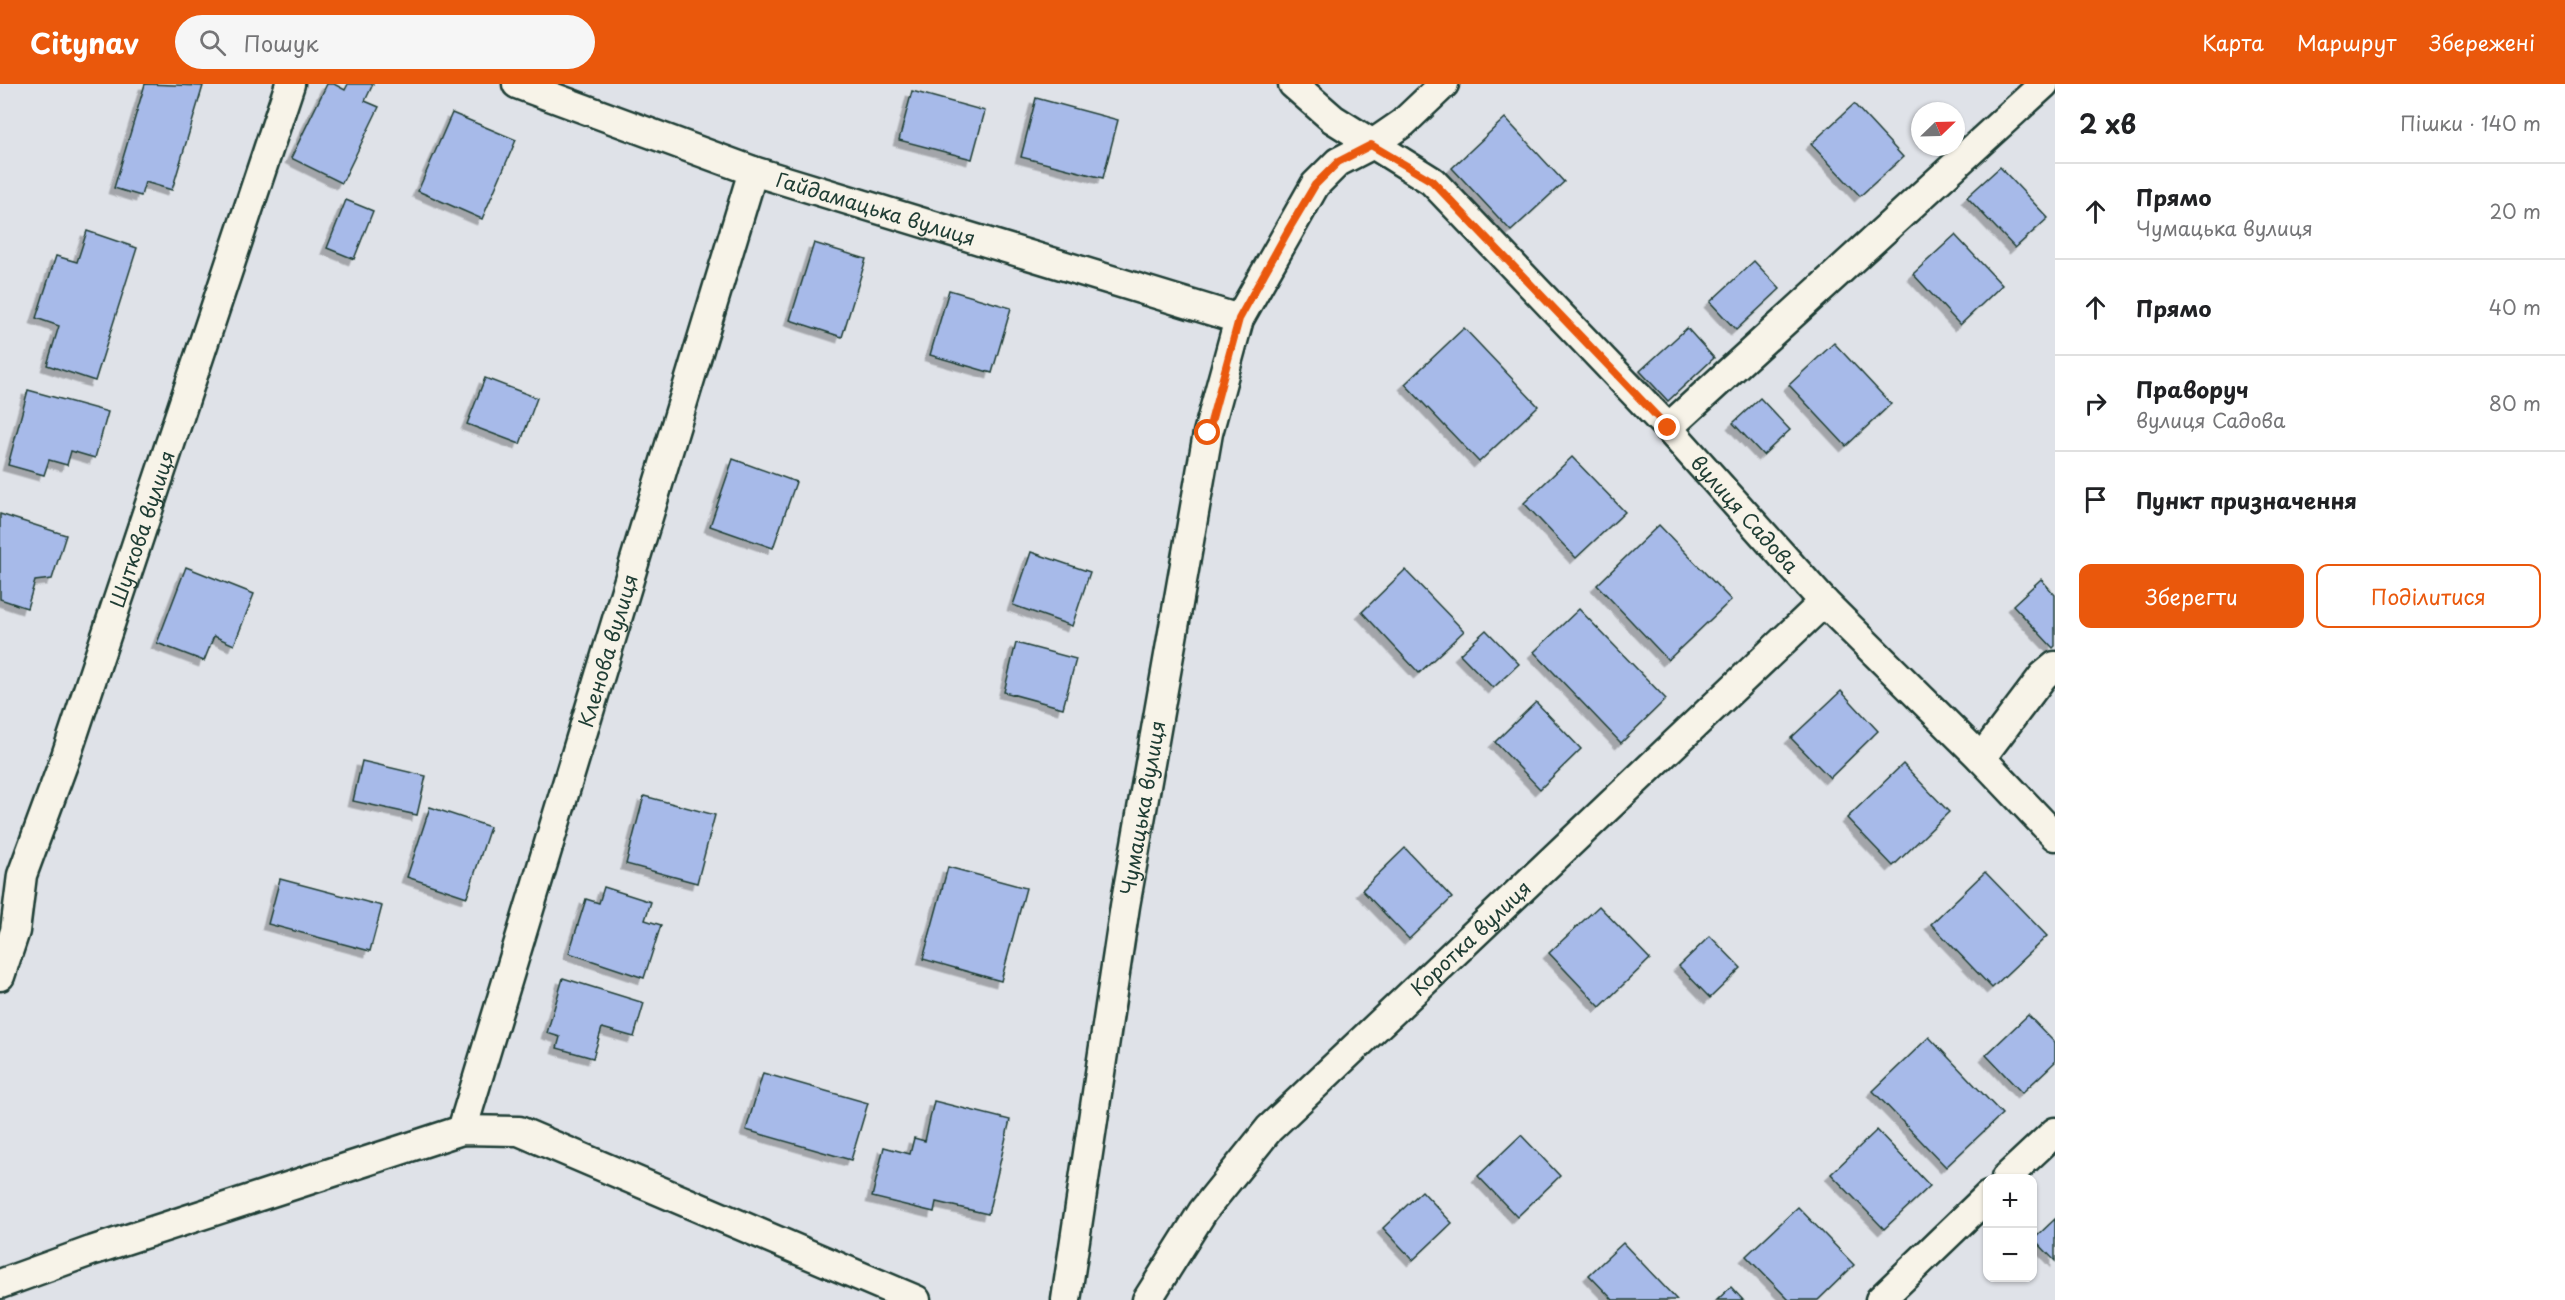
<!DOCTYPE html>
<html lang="uk">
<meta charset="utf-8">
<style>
body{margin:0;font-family:"Playpen Sans",sans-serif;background:#f6f6f6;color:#202124}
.controls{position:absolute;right:18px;bottom:18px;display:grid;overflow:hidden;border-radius:12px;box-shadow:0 2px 4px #0004}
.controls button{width:54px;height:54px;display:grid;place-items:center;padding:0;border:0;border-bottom:2px solid #e0e0e0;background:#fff;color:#202124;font:30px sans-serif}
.compass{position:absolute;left:1911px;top:18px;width:54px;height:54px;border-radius:50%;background:#fff;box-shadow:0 2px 4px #0004;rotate:67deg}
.stop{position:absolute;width:18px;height:18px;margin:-14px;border:4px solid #ea580c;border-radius:50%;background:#fff}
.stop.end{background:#ea580c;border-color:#fff;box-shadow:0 2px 6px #0008}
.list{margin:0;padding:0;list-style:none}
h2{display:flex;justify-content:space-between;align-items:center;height:78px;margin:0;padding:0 24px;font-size:26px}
h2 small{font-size:20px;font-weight:400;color:#757577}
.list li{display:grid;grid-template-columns:39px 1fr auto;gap:18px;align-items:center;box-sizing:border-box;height:96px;padding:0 24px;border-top:2px solid #e0e0e0}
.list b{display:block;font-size:22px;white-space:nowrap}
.list p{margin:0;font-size:20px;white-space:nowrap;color:#757577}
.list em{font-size:20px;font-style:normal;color:#757577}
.actions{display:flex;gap:12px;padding:18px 24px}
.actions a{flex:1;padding:14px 0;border:2px solid #ea580c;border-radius:12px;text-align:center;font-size:21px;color:#ea580c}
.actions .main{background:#ea580c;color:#fff}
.icon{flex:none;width:33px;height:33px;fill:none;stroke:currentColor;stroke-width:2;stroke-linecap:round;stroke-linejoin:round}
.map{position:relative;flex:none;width:2055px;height:1216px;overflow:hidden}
header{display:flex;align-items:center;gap:36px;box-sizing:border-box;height:84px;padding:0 30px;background:#ea580c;color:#fff}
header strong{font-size:28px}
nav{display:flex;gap:33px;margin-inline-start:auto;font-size:21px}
.search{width:420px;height:54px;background:#f6f6f6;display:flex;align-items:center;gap:15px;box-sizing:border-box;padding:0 21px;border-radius:33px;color:#757577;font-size:22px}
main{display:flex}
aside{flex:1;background:#fff}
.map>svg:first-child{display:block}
.building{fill:#a7bae9;stroke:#1f3d34;stroke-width:1.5;filter:url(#shadow)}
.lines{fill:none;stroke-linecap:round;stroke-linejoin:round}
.street-casing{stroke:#1f3d34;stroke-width:33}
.street{stroke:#f7f3e8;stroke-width:28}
.route{stroke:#ea580c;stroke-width:8}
.labels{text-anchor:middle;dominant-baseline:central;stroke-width:4.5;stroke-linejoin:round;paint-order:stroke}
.street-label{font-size:20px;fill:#1f3d34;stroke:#f7f3e8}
</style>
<header>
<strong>Citynav</strong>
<div class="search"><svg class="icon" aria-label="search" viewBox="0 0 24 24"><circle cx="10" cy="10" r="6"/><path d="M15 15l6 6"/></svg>Пошук</div>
<nav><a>Карта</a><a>Маршрут</a><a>Збережені</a></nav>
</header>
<main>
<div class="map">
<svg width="2055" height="1216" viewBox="0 0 2055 1216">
<defs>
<filter id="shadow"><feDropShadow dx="-5.5" dy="5.5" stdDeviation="0" flood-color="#0004"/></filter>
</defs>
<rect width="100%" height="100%" fill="#dfe2e8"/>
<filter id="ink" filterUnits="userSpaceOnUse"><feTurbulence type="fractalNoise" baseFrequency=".0167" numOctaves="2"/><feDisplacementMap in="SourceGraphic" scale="12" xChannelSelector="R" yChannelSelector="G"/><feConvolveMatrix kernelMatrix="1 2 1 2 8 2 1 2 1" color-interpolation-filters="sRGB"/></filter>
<g filter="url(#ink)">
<!-- building -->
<g class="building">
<path d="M145,0L203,2L172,106L145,98L141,112L114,104Z"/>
<path d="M327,0H334L345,6L348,0H373L365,17L379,23L342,99L291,74Z"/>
<path d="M912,7L985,27L972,75L899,56Z"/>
<path d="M1036,14L1118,36L1103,94L1021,73Z"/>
<path d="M1854,20L1903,73L1860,112L1811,60Z"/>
<path d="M452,29L516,56L482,135L418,107Z"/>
<path d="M1505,34L1564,98L1511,147L1452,84Z"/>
<path d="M2000,83L2048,134L2015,164L1967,113Z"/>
<path d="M346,116L373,127L354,175L327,164Z"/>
<path d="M87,147L137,164L95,297L47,281L59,242L36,234L56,172L77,178Z"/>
<path d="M1955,151L2002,201L1960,241L1913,190Z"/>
<path d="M814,159L866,175L842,253L790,236Z"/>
<path d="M1754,177L1780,205L1736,246L1710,218Z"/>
<path d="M949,206L1011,224L992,289L930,271Z"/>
<path d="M1464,244L1538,322L1479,378L1405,300Z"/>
<path d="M1687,244L1714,274L1668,317L1640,287Z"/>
<path d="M1834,259L1891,320L1846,362L1789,301Z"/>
<path d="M485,294L537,314L520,360L467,340Z"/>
<path d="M28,306L108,328L95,374L71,367L67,381L49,376L44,391L8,381Z"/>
<path d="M1760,314L1790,346L1763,371L1733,339Z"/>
<path d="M1572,373L1625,428L1576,474L1524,419Z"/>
<path d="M733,375L796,398L773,464L710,442Z"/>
<path d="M0,430L66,451L52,495L35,497L27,524L0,515Z"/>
<path d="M1659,441L1731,516L1668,576L1597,501Z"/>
<path d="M1031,468L1090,488L1072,542L1013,521Z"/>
<path d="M186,483L254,510L234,561L214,552L204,577L157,559Z"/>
<path d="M1405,486L1464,547L1419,589L1362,528Z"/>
<path d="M2041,495L2055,511V562L2053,564L2013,521Z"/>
<path d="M1579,525L1666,615L1621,659L1534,568Z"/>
<path d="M1486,546L1519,580L1493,604L1460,570Z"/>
<path d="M1016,559L1076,575L1063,624L1004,608Z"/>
<path d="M1841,607L1878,647L1830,694L1791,654Z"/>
<path d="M1536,618L1581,665L1540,705L1495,658Z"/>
<path d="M362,677L426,692L417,731L353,717Z"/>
<path d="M1903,680L1949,728L1893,782L1847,734Z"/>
<path d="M644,712L715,731L697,799L626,780Z"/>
<path d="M430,723L490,743L467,813L407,793Z"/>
<path d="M1405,764L1452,814L1409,855L1362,806Z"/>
<path d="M948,783L1026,804L1001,897L923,875Z"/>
<path d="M1985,788L2047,852L1992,904L1931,840Z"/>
<path d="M280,795L382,822L370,867L268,840Z"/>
<path d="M604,803L651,818L645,836L661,841L644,894L569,869L586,815L599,819Z"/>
<path d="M1599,822L1650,875L1600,923L1549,869Z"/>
<path d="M1710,852L1741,884L1710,914L1679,882Z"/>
<path d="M563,894L644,919L634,953L602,944L593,974L557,964L560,953L547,949Z"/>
<path d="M2028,931L2055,959V978L2022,1009L1986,971Z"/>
<path d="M1929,953L2002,1030L1946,1083L1873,1007Z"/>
<path d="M763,989L868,1019L851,1076L746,1046Z"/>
<path d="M934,1017L1010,1036L988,1130L936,1118L934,1128L872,1113L884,1063L910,1070L914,1054L925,1057Z"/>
<path d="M1877,1046L1930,1102L1884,1145L1831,1090Z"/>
<path d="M1521,1051L1560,1092L1517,1133L1478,1092Z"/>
<path d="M1422,1107L1452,1139L1413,1176L1383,1144Z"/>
<path d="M1798,1123L1854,1181L1818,1216H1789L1746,1172Z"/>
<path d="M2055,1135V1177L2034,1155Z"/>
<path d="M1623,1159L1677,1216H1613L1589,1191Z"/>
<path d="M1731,1203L1743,1216H1717Z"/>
</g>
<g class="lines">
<!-- street casing -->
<g class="street-casing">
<g id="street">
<path id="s1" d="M517,0L753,87L1239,235"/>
<path id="s2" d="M1293,0L1333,35L1432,97L1668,344L1824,518L1981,674L2055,752"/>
<path d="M1668,344L2044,0"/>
<path d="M1981,674L2043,592L2055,582"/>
<path id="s3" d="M0,892L15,847L22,791L66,672L290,0"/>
<path id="s4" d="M462,1046L753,87"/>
<path d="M2006,1094L2055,1048"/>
<path d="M0,1200L91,1167L462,1046L519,1047L916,1216"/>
<path id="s5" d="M1066,1216L1125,822L1208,349L1239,235L1315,101L1338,78L1371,61L1403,39L1444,0"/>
<path id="s6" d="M1147,1216L1203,1127L1269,1045L1824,518"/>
<path d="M1880,1216L1988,1112"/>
</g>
</g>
<!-- street -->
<use href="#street" class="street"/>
</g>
</g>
<g class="lines" filter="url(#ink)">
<!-- route -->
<path class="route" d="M1208,349L1239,235L1290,143L1315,101L1338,78L1371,61L1432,97L1668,344"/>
</g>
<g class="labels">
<!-- street labels -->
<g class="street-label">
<text stroke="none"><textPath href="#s1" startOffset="380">Гайдамацька вулиця</textPath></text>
<text stroke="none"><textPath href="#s2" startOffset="627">вулиця Садова</textPath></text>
<text stroke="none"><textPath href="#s3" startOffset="470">Шуткова вулиця</textPath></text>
<text stroke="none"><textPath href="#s4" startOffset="501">Кленова вулиця</textPath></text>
<text stroke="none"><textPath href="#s5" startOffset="498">Чумацька вулиця</textPath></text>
<text stroke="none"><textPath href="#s6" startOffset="488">Коротка вулиця</textPath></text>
</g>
</g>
</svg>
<div class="controls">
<button>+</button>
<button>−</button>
</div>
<svg class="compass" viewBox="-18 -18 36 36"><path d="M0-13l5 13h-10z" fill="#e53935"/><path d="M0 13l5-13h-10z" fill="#757577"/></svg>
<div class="stop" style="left:1208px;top:349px"></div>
<div class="stop end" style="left:1668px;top:344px"></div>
</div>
<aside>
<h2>2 хв<small>Пішки · 140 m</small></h2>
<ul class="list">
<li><svg class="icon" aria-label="ahead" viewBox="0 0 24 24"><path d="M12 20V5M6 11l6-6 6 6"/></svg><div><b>Прямо</b><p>Чумацька вулиця</p></div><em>20 m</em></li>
<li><svg class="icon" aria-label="ahead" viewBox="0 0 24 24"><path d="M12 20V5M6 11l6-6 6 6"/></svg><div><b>Прямо</b></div><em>40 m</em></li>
<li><svg class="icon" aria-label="right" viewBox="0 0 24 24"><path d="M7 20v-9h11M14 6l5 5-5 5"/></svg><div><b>Праворуч</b><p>вулиця Садова</p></div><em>80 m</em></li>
<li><svg class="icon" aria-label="arrive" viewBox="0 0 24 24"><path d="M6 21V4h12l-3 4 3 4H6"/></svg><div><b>Пункт призначення</b></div></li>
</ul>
<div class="actions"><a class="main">Зберегти</a><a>Поділитися</a></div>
</aside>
</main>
